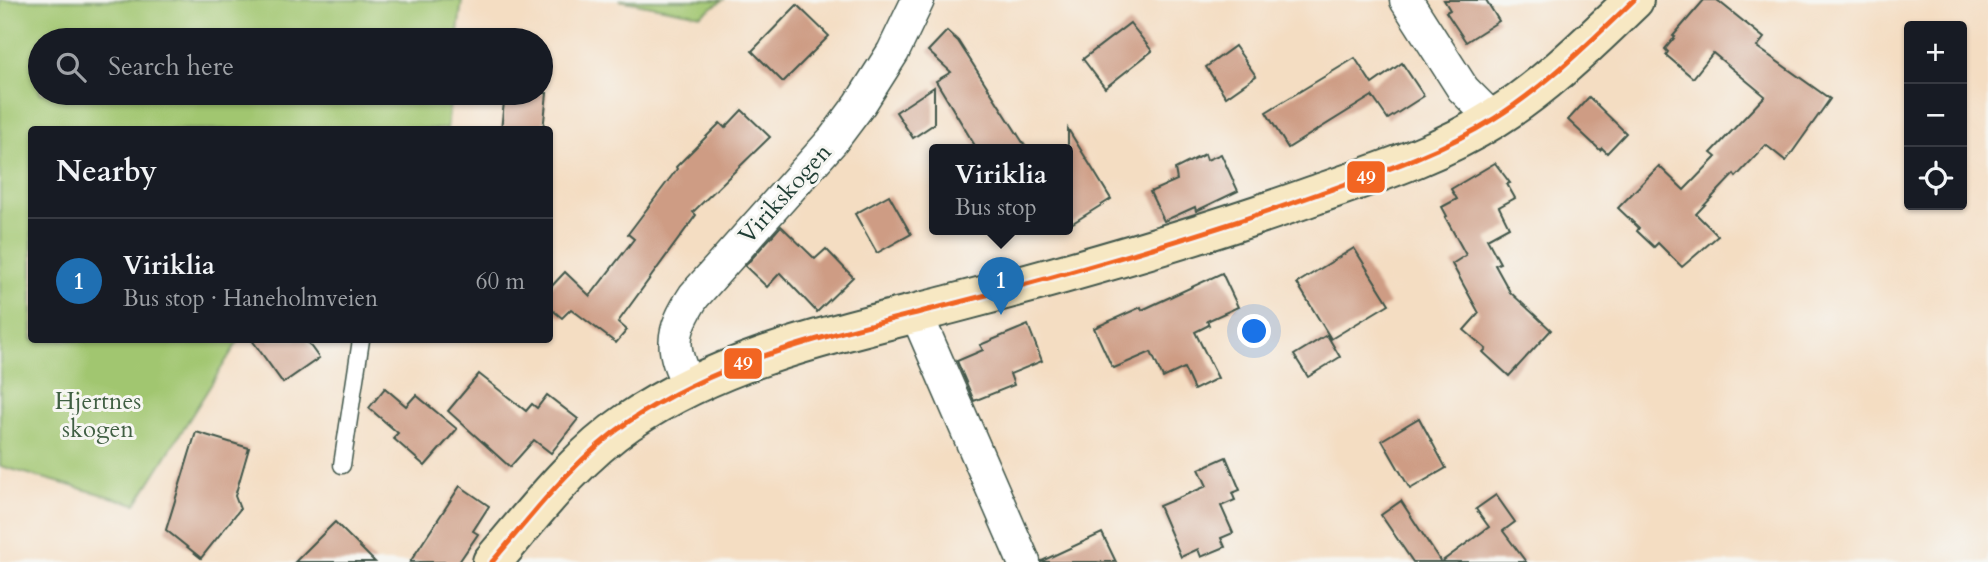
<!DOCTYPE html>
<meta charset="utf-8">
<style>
body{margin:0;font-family:Cardo,serif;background:#20242c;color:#f1f3f6}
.controls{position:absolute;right:21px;top:21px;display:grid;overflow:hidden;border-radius:7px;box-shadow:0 2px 5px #0004}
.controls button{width:63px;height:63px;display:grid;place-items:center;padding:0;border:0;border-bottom:2px solid #363941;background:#171b24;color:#f1f3f6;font:35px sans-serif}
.you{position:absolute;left:1255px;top:332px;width:24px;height:24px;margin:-18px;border:5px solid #fff;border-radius:50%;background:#1a73e8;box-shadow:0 0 0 10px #1a73e833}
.badge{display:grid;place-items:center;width:46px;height:46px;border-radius:50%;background:#1f6fb2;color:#fff;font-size:23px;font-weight:700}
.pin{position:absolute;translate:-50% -58px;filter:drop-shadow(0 2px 4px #0008)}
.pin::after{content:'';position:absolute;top:37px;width:24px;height:21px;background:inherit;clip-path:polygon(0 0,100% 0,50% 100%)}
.popup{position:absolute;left:929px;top:144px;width:144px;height:91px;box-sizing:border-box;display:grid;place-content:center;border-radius:7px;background:#171b24;filter:drop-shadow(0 2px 5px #0005);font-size:23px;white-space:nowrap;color:#9ea1a6}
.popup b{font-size:26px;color:#f1f3f6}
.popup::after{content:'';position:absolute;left:50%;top:100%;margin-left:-14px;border:14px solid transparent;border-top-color:#171b24}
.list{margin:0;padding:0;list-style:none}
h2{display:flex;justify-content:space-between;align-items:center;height:91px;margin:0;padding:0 28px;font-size:30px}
h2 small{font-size:23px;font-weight:400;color:#9ea1a6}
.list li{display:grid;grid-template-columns:46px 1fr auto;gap:21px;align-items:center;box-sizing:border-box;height:126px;padding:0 28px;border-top:2px solid #363941}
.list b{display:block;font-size:26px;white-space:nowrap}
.list p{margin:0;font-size:23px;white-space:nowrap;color:#9ea1a6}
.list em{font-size:23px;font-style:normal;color:#9ea1a6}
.icon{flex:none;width:38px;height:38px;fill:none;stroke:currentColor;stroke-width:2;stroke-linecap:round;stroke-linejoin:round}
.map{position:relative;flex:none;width:1988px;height:562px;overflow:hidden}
.search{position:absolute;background:#171b24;box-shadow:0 2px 5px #0004;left:28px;top:28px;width:525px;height:77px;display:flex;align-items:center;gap:18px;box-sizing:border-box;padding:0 24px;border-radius:38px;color:#9ea1a6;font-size:26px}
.panel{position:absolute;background:#171b24;box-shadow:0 2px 5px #0004;left:28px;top:126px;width:525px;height:217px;border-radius:7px}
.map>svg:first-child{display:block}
.green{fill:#a1c670;stroke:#608252;stroke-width:2}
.building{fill:#ce9c84}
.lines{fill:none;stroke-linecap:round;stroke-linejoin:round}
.lane-casing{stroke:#3f5549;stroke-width:19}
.street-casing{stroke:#3f5549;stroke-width:35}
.secondary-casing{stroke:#3f5549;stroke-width:42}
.lane{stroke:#fff;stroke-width:16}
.street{stroke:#fff;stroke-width:32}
.secondary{stroke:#f7e8c3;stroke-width:38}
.bus-1-casing{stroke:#f6f6f2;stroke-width:10}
.bus-1{stroke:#f26522;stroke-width:5}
.labels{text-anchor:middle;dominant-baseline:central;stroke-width:6;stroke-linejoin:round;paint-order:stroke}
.street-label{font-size:24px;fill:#1f3d34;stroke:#f6f6f2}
.park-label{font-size:24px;fill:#405f43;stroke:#f6f6f2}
.line-badge{stroke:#f6f6f2;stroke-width:2.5}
.badge-label{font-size:19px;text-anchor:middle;font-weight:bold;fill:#fff}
</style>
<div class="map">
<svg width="1988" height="562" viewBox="0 0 1988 562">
<rect width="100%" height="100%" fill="#f6f6f2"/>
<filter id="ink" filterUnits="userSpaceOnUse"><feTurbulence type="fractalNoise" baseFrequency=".0143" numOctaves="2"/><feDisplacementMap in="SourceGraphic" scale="14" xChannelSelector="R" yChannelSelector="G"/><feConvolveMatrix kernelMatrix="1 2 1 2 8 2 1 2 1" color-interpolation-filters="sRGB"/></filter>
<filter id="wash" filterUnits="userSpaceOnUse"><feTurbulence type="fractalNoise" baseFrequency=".00686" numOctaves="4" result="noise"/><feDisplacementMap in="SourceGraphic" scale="28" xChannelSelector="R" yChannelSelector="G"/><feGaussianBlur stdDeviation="1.57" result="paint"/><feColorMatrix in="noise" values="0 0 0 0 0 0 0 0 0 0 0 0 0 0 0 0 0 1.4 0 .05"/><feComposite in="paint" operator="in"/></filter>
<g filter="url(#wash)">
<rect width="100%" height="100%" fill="#f4ddc2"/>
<!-- green -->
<g class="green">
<path d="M0,0H462L457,40H40V93H451L447,129L32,130V340H239L136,504L0,466Z"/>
<path d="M619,0H723L701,15Z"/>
</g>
<g id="blocks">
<!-- building -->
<g class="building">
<path d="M1444,0H1486L1499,21L1466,42L1446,12L1450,10Z"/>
<path d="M1704,0H1717L1764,38L1757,47L1830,99L1786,161L1766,145L1736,177L1734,174L1696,214L1718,236L1682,267L1658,243L1654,247L1637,231L1639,228L1618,208L1659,166L1684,190L1716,157L1711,153L1765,96L1713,53L1693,78L1666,55L1668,52L1665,49L1675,37L1673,36Z"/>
<path d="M797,5L829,36L783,82L752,51Z"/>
<path d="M1130,23L1152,51L1105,88L1083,59Z"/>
<path d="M947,31L958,41L1027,149H977L936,81L951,72L928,51Z"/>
<path d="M1235,46L1256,76L1226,97L1206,67Z"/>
<path d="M1355,58L1372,84L1402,63L1424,96L1388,119L1372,96L1288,148L1266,112Z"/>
<path d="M934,87V124L913,138L896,112Z"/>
<path d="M505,93H547L543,130H501Z"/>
<path d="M1589,97L1626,133L1607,153L1602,148L1600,150L1568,120Z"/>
<path d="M742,110L770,137L693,212L696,215L618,322L627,330L616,343L571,309L562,318L550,308V288L565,272L590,296L634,239L628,234L677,169L676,167L720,123L725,128Z"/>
<path d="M1068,129L1111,199L1068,226Z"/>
<path d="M1205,154L1207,160L1221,154L1238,191L1196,211L1195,207L1164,221L1150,192L1177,180L1175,169Z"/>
<path d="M1495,163L1510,183L1507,184L1515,198L1499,207L1509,227L1487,239L1500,263L1495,265L1510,292L1551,330L1509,376L1483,352L1486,349L1464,330L1479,313L1452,264L1466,255L1445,217L1447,216L1442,207L1457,199L1451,189Z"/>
<path d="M889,195L911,234L877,253L855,214Z"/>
<path d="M781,226L815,259L826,249L853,277L817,312L780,273L767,287L745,266Z"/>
<path d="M1354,248L1389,304L1331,339L1297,283Z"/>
<path d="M1222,273L1238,307L1207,321L1209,325L1195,332L1218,378L1194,390L1184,368L1163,378L1151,352L1114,368L1111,365L1094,328L1141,307L1142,310Z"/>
<path d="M1028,325L1042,361L1010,374L1014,385L974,401L957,361L983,350L980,345Z"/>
<path d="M1327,335L1340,357L1308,377L1294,355Z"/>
<path d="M252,340H306L319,358L283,383Z"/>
<path d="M479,374L526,411L532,404L537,408L547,395L578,419L551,453L534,440L510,467L448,411Z"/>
<path d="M385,388L406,406L416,395L457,429L425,466L393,438L398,433L369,408Z"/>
<path d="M1419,418L1446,468L1410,489L1382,440Z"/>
<path d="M196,432L249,448L235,496L240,509L201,558L166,530Z"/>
<path d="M1226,457L1240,490L1232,493L1235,500L1221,506L1233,533L1221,538L1225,547L1201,557L1198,549L1181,557L1159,506L1207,486L1199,469Z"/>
<path d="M460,486L489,506L473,531L478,534L459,562H410Z"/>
<path d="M1496,495L1515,522L1503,531L1526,562H1413L1381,515L1401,501L1441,562L1489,527L1476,509Z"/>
<path d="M335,522L375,562H295Z"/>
<path d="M1102,533L1116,562H1042V561Z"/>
</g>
</g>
</g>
<g filter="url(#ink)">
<use href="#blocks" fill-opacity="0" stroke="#3f5549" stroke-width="2"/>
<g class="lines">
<!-- lane casing -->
<g class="lane-casing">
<path id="lane" d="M342,465L361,340"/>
</g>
<!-- street casing -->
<g class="street-casing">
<g id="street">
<path d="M1406,0L1463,89L1493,119"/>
<path d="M916,313L1024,562"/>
<path d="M690,387C670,349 670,333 694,296L833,140L860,104L893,52L918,0"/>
</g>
</g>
<!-- secondary casing -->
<g class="secondary-casing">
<path id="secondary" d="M492,562C534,513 574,459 628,422C725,356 840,333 952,304C1075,272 1195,238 1315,195C1375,174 1440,153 1495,118C1547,85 1590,42 1634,0"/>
</g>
<!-- lane -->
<use href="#lane" class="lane"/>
<!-- street -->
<use href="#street" class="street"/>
<!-- secondary -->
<use href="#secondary" class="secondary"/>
<!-- bus-1 casing -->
<g class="bus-1-casing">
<path id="bus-1" d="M492,562C534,513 574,459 628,422C725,356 840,333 952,304C1075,272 1195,238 1315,195C1375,174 1440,153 1495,118C1547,85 1590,42 1634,0"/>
</g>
<!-- bus-1 -->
<use href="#bus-1" class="bus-1"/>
</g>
</g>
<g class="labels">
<!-- street labels -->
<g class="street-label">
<text transform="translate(785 194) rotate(-48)">Virikskogen</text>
</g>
<!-- park labels -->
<g class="park-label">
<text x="98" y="401">Hjertnes<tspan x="98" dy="28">skogen</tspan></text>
</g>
</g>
<g class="line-badge">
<rect x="1346" y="160" width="40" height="34" rx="7" fill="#f26522"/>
<rect x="723" y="347" width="40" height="33" rx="7" fill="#f26522"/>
</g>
<g class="badge-label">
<text x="1366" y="184">49</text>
<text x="743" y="370">49</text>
</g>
</svg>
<div class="controls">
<button>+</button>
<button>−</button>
<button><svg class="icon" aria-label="locate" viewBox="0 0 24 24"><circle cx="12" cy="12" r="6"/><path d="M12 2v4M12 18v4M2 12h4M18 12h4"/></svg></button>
</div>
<div class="you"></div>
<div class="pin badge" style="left:1001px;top:315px">1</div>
<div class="popup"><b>Viriklia</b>Bus stop</div>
<div class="search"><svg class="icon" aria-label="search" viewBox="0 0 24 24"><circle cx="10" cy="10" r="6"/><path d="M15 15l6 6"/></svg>Search here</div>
<section class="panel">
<h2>Nearby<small></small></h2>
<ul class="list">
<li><span class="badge">1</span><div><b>Viriklia</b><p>Bus stop · Haneholmveien</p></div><em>60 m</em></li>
</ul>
</section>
</div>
